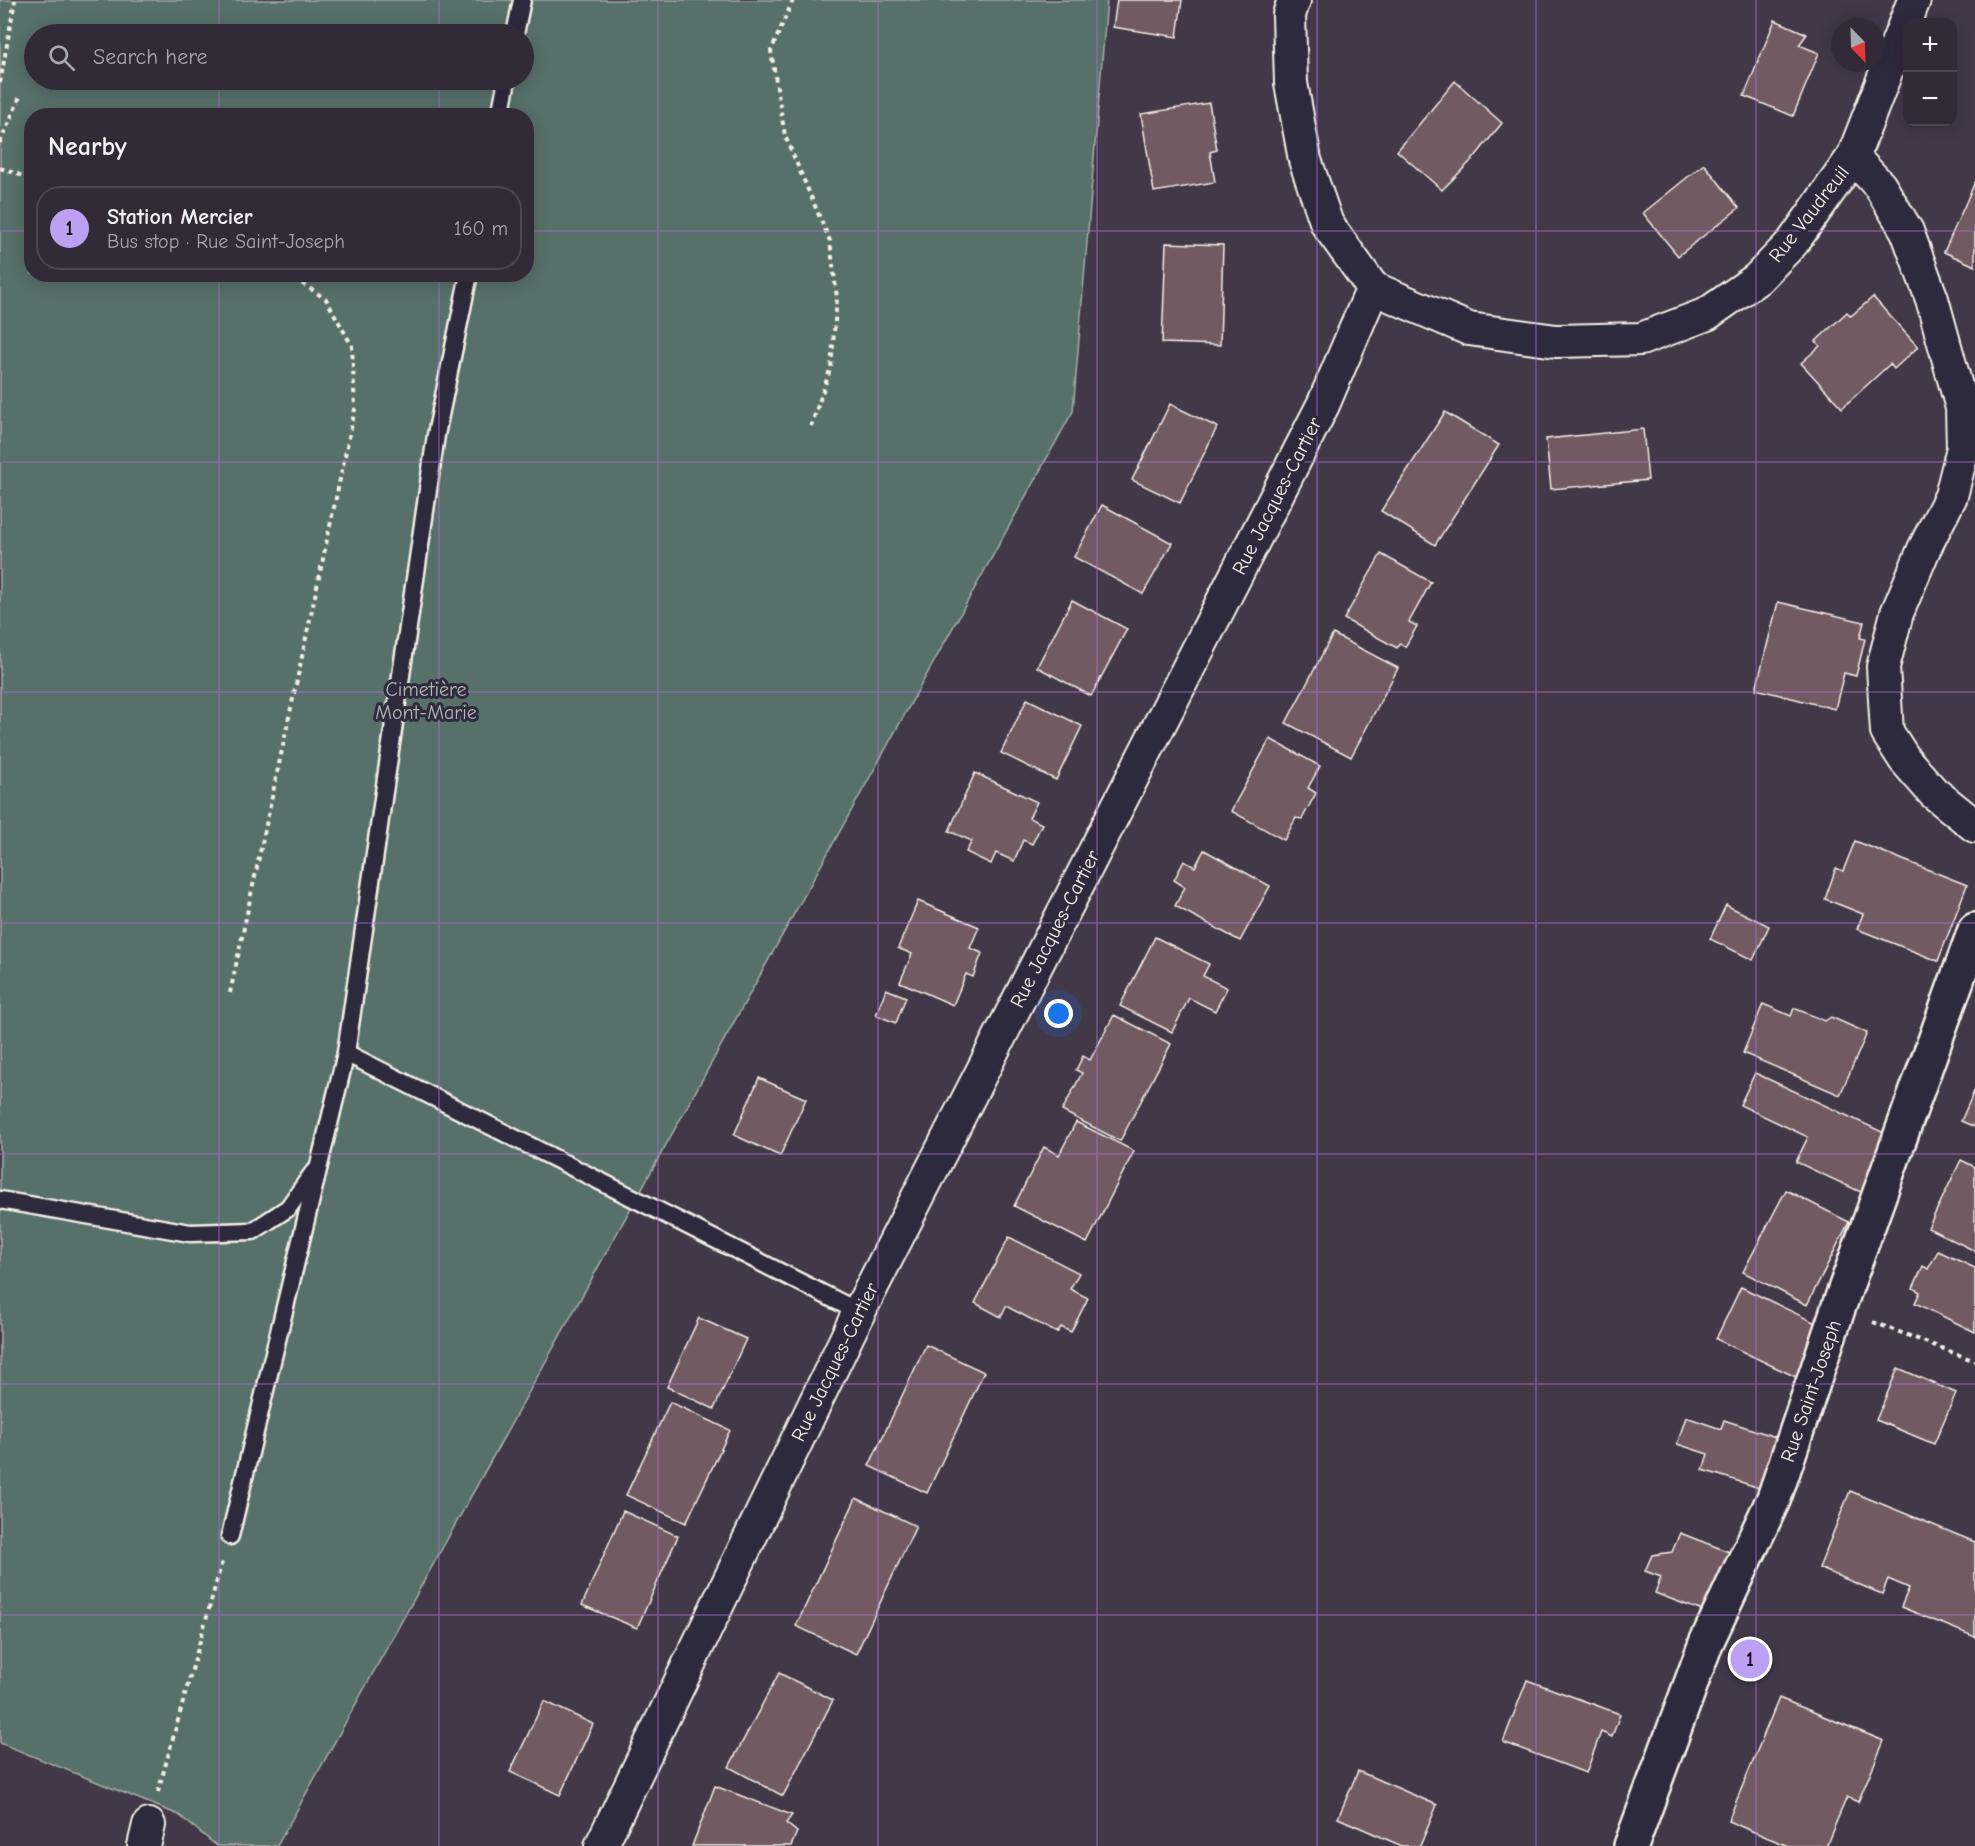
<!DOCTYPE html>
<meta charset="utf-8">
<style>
body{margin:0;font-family:"Comic Neue",sans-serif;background:#3a323e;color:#f1f3f6}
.controls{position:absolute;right:18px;top:18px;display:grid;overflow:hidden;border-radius:12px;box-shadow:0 3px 15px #0003}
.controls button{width:54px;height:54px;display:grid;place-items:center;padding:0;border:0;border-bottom:2px solid #4d4651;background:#322a36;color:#f1f3f6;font:30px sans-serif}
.compass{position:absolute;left:1831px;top:18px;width:54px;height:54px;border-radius:50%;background:#322a36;box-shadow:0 3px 15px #0003;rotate:157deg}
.you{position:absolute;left:1059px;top:1014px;width:21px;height:21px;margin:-15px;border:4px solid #fff;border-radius:50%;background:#1a73e8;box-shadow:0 0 0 9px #1a73e833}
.badge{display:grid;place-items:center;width:39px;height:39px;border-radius:50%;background:#bca0f2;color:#111;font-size:20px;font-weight:700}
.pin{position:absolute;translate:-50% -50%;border:3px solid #fff;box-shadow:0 2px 6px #0006}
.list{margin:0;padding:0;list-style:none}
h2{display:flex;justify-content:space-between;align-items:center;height:78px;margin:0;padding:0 24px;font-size:26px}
h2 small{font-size:20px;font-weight:400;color:#a8a7ad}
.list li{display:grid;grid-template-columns:39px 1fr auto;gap:18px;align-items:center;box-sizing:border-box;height:84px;margin:0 12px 12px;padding:0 12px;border:2px solid #4d4651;border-radius:24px}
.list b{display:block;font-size:22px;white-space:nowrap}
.list p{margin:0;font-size:20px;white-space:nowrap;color:#a8a7ad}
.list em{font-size:20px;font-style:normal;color:#a8a7ad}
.icon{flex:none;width:33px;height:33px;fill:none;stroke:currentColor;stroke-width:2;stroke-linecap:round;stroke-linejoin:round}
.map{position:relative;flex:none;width:1975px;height:1846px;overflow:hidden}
.search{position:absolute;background:#322a36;box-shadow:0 3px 15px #0003;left:24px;top:24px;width:510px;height:66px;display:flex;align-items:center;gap:15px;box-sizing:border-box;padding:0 21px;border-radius:33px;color:#a8a7ad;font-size:22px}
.panel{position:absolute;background:#322a36;box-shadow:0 3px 15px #0003;left:24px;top:108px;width:510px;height:174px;border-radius:24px}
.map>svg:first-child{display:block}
.green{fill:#596f6a;stroke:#a6b0a9;stroke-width:1.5;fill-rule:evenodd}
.building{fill:#725a62;stroke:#f4f1e8;stroke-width:1.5}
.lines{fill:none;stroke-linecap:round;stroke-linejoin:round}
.lane-casing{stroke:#f4f1e8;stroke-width:21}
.street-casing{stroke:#f4f1e8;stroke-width:36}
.secondary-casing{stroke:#f4f1e8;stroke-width:38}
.path{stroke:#f4f1e8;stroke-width:4;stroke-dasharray:4.5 4.5;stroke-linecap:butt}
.lane{stroke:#2f2a3d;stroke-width:16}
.street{stroke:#2f2a3d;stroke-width:32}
.secondary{stroke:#2f2a3d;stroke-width:33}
.grid{fill:none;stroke:#a571cd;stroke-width:1.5;stroke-opacity:0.55}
.labels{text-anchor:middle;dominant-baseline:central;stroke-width:6;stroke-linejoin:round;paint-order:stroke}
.street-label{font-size:20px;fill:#f4f1e8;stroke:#2f2a3d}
.park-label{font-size:20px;fill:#aeb6af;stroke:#2f2a3d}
</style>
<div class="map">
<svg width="1975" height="1846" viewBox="0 0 1975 1846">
<rect width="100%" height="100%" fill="#433848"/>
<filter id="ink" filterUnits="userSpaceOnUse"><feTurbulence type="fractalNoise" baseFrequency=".0167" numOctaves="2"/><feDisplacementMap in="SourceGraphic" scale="12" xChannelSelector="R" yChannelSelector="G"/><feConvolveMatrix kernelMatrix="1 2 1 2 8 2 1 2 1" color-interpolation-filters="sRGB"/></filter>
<g filter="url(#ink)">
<!-- green -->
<path class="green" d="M0,0H1107L1073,411L277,1846H217L179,1815L0,1743ZM34,34H524V80H34ZM32,116H526V274H32Z"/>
<!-- building -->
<g class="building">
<path d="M1117,0H1182L1177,37L1113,27Z"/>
<path d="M1775,20L1807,34L1799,45L1819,53L1793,116L1744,96Z"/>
<path d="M1455,81L1502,123L1474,158L1442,190L1397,151Z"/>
<path d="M1209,103L1217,150L1210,152L1215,182L1154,192L1141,114Z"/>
<path d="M1704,164L1739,208L1678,256L1643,213Z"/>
<path d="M1975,182V266L1944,252Z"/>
<path d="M1166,243L1223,245L1220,345L1162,343Z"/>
<path d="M1873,297L1918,347L1894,369L1890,364L1842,408L1801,363L1820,346L1816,341L1847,312L1851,316Z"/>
<path d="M1170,404L1217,427L1180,503L1132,480Z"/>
<path d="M1445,412L1499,445L1435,545L1381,511Z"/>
<path d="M1643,429L1648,480L1551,489L1546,439Z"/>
<path d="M1102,505L1172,543L1143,594L1074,557Z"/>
<path d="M1381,554L1431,582L1409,622L1417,626L1405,647L1400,643L1397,648L1344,619Z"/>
<path d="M1072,600L1127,629L1091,696L1037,667Z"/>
<path d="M1778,602L1864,622L1860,638L1865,639L1856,676L1844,673L1835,709L1756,689Z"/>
<path d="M1333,634L1398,668L1351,757L1286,723Z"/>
<path d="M1027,699L1082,726L1056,780L1001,753Z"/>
<path d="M1270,739L1320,766L1308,788L1316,793L1302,819L1296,818L1284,840L1231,811Z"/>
<path d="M975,773L1037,802L1029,818L1042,824L1032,844L1023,840L1014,861L996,853L991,864L966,852L972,841L949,831Z"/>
<path d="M1855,841L1967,885L1938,961L1857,929L1863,914L1825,899L1836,868L1843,871Z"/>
<path d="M1204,850L1270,886L1240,941L1175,906L1185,887L1174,880L1184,861L1195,867Z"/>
<path d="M918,901L979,927L970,948L982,953L973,977L966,974L953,1005L900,982L912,954L898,948Z"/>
<path d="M1726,905L1769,926L1753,960L1710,939Z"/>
<path d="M1155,937L1209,964L1203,976L1227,988L1215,1011L1189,998L1172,1032L1120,1006Z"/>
<path d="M886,989L906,997L896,1023L876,1015Z"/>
<path d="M1763,1004L1791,1016L1794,1008L1825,1021L1831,1017L1867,1033L1840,1095L1743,1053Z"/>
<path d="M1114,1015L1171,1044L1120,1141L1062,1111L1082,1073L1076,1070L1083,1056L1090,1060Z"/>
<path d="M1755,1073L1891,1136L1865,1194L1796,1162L1808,1137L1740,1105Z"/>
<path d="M759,1078L806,1099L780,1156L734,1135Z"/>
<path d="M1975,1089V1127L1961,1121Z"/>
<path d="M1076,1122L1134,1151L1087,1243L1014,1206L1044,1147L1059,1155Z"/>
<path d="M1961,1160L1975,1167V1251L1928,1228Z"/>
<path d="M1786,1190L1849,1222L1807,1305L1743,1272Z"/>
<path d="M1009,1237L1079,1273L1070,1289L1088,1298L1071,1332L1061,1327L1057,1333L1006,1306L1001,1317L975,1303Z"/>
<path d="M1938,1251L1975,1268V1332L1915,1303L1920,1292L1913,1288L1923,1266L1928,1269Z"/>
<path d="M1741,1287L1824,1327L1800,1379L1716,1339Z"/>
<path d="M699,1318L746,1339L714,1409L667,1387Z"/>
<path d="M926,1345L984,1372L927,1493L869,1466Z"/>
<path d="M1898,1368L1956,1393L1934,1444L1876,1420Z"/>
<path d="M670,1402L730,1430L686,1523L626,1495Z"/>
<path d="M1686,1417L1721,1429L1724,1420L1791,1442L1775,1493L1703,1470L1708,1454L1677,1444Z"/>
<path d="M1850,1491L1975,1542V1637L1901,1607L1909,1588L1888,1579L1882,1594L1819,1568Z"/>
<path d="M856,1498L916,1526L856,1654L796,1626Z"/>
<path d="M623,1511L678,1536L637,1628L582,1605Z"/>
<path d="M1680,1533L1737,1555L1713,1615L1655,1593L1661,1577L1645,1571L1652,1555L1672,1552Z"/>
<path d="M779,1673L833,1700L783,1796L729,1767Z"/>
<path d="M1527,1680L1620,1714L1612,1737L1601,1732L1586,1773L1503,1742Z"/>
<path d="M1779,1698L1884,1741L1858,1802L1847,1797L1826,1846H1788L1728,1821Z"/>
<path d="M544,1701L593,1724L560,1795L510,1772Z"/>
<path d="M1358,1771L1437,1805L1420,1846H1402L1338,1818Z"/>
<path d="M715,1786L792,1815L786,1823L797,1832L791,1846H692Z"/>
</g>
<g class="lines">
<!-- lane casing -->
<g class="lane-casing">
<g id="lane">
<path d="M515,34L522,0"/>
<path d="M500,116L507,80"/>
<path d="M346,1053L859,1312"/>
<path d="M0,1200L190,1233L253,1231L288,1208L313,1173"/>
<path d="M230,1536L346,1053L436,435L469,274"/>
</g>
</g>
<!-- street casing -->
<g class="street-casing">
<g id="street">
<path d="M1294,0L1289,15L1291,83L1305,160L1327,224L1373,288"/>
<path d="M1853,157L1880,186L1907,231L1932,299L1962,408L1963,448L1951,496L1924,549L1897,613L1883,667L1887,732L1905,760L1933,792L1975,826"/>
<path d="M1373,288L1469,329L1556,341L1641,339L1707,314L1757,279L1793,242L1853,157L1914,0"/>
<path d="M144,1846L149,1825"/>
<path d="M601,1846L859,1312L1323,405L1373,288"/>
</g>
</g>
<!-- secondary casing -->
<g class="secondary-casing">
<path id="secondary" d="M1631,1846L1706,1643L1774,1498L1838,1309L1975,930"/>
</g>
<!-- path -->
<g class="path">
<path d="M793,0L771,51L785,136L830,241L837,298L831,367L811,426"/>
<path d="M0,83L15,0"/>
<path d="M0,143L21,94"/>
<path d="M0,168L32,179"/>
<path d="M230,993L355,409L352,346L326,299L287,274"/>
<path d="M1873,1322L1975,1361"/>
<path d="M158,1792L222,1562"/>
</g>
<!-- lane -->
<use href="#lane" class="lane"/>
<!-- street -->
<use href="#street" class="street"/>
<!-- secondary -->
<use href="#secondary" class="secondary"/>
</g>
</g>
<!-- grid -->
<path class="grid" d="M219,0V34M439,0V34M658,0V1846M878,0V1846M1097,0V1846M1317,0V1846M1536,0V1846M1756,0V1846M219,80V116M439,80V116M0,231H32M526,231H1975M219,274V1846M439,274V1846M0,462H1975M0,692H1975M0,923H1975M0,1154H1975M0,1384H1975M0,1615H1975"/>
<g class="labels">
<!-- street labels -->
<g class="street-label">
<text transform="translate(1809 214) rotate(-52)">Rue Vaudreuil</text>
<text transform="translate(1277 496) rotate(-63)">Rue Jacques-Cartier</text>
<text transform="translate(1055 929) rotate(-63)">Rue Jacques-Cartier</text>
<text transform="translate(835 1362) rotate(-64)">Rue Jacques-Cartier</text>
<text transform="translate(1811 1391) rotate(-71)">Rue Saint-Joseph</text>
</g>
<!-- park labels -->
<g class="park-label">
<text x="426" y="689">Cimetière<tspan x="426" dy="23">Mont-Marie</tspan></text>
</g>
</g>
</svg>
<div class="controls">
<button>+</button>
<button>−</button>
</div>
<svg class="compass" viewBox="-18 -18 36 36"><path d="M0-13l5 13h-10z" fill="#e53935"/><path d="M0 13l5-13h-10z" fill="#a8a7ad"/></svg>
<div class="you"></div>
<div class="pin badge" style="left:1750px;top:1659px">1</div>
<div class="search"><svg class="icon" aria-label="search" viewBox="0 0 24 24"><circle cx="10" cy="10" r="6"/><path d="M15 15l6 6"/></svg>Search here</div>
<section class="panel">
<h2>Nearby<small></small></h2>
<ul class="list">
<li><span class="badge">1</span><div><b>Station Mercier</b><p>Bus stop · Rue Saint-Joseph</p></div><em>160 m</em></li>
</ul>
</section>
</div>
